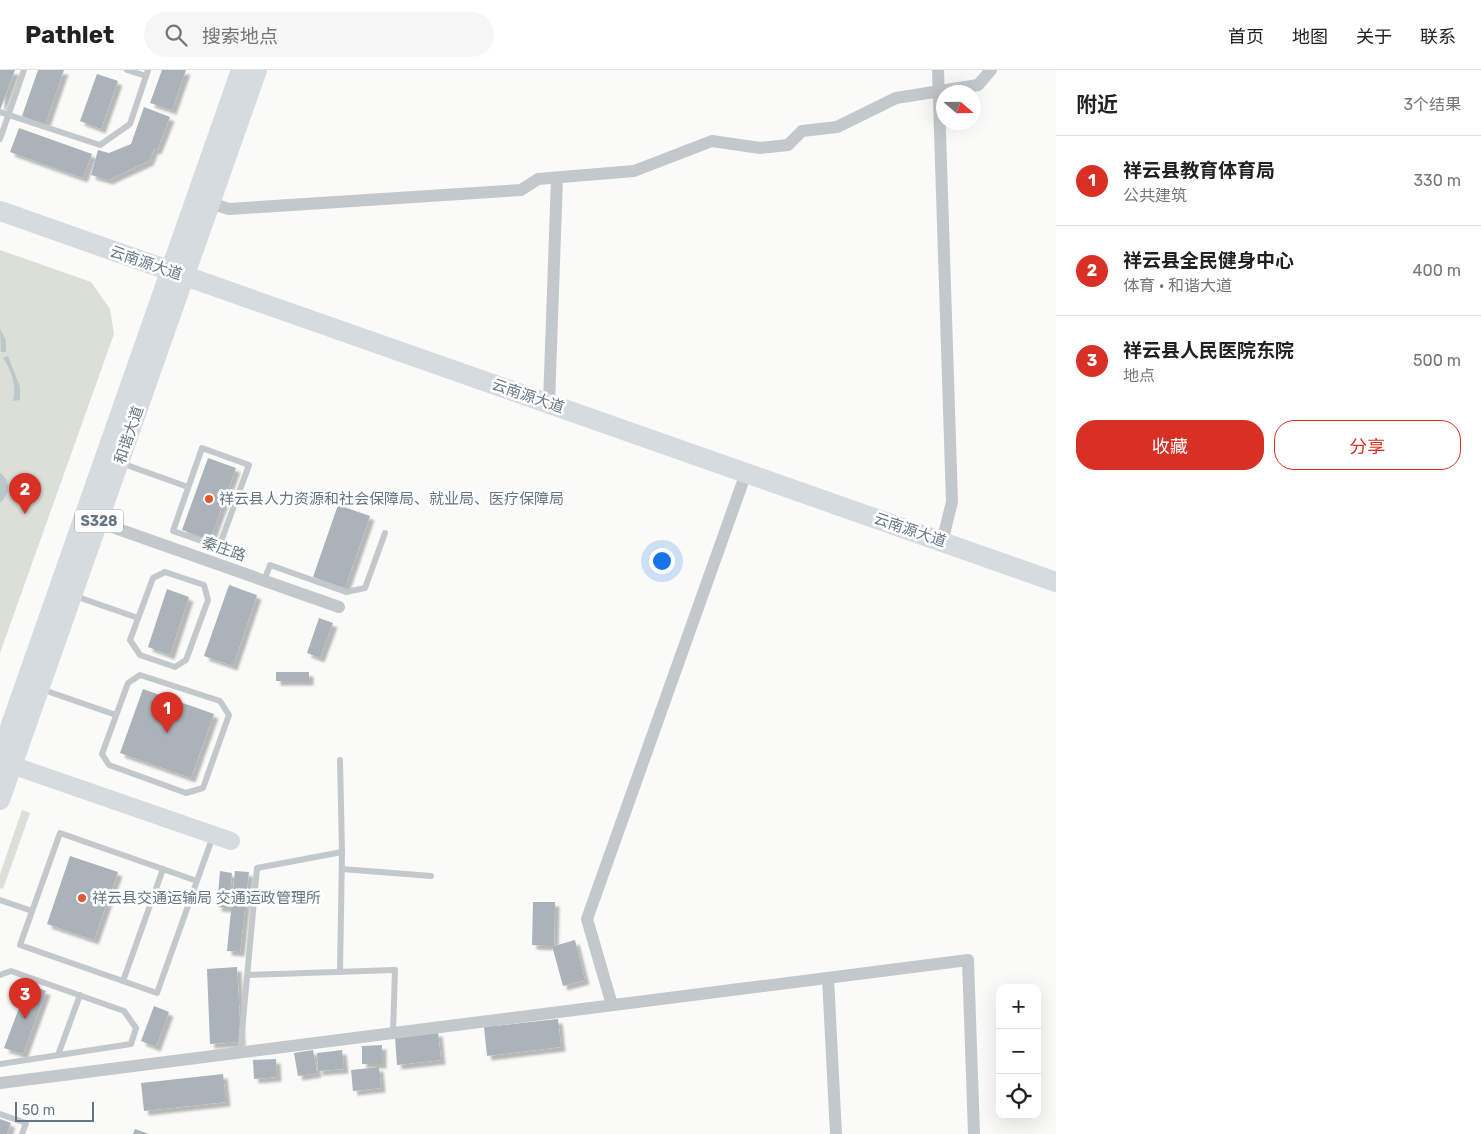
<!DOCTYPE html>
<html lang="zh">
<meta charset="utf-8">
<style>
body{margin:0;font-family:Rubik,"Noto Sans SC",sans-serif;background:#f6f6f6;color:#222}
.controls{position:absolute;right:15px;bottom:15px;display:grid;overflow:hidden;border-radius:10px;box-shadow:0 5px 20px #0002}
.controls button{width:45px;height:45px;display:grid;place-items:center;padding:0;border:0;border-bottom:1px solid #e0e0e0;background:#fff;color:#222;font:25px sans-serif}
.compass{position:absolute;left:936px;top:15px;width:45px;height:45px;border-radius:50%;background:#fff;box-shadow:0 5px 20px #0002;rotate:110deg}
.scale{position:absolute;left:15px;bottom:12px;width:79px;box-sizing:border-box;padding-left:5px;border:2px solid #657683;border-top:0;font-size:14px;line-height:18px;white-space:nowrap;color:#657683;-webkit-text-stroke:4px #fff;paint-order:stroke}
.you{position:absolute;left:661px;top:490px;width:18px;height:18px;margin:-12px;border:4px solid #fff;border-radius:50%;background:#1a73e8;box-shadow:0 0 0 8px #1a73e833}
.badge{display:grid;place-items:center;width:32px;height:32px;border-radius:50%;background:#d93025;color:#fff;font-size:16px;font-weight:700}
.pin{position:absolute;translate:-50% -41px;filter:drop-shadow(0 1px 2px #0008)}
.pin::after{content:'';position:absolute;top:26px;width:18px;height:15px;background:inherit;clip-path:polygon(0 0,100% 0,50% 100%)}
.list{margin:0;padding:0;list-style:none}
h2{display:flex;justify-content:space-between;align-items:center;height:65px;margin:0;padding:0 20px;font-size:21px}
h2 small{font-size:16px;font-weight:400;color:#767676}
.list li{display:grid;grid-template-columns:32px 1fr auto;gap:15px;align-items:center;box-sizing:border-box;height:90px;padding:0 20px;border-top:1px solid #e0e0e0}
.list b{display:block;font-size:19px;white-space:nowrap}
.list p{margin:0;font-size:16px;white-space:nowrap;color:#767676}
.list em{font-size:16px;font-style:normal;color:#767676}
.actions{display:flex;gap:10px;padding:15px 20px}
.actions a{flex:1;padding:11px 0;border:1px solid #d93025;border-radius:20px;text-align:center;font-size:18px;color:#d93025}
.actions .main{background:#d93025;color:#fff}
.icon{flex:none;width:28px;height:28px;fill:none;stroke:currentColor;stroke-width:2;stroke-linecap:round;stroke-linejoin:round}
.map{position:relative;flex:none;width:1056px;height:1064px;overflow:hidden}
header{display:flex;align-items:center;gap:30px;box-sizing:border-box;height:70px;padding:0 25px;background:#fff;border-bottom:1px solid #e0e0e0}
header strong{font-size:24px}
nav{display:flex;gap:28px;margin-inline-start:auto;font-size:18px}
.search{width:350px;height:45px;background:#f6f6f6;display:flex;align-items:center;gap:12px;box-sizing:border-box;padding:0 18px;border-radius:28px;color:#767676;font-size:19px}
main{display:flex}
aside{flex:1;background:#fff}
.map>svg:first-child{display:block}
.green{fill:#dadfd7}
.water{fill:#bbc7cb}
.building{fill:#aab3b9;filter:url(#shadow)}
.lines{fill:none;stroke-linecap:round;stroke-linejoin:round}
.lane{stroke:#c3c8cc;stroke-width:6}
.street{stroke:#c3c8cc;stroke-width:12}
.secondary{stroke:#d6dbdf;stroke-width:18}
.primary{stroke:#d6dbdf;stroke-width:20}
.poi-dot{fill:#e4572e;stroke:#fff;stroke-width:2}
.labels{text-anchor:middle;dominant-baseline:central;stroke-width:5;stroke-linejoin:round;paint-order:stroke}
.shield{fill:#fff;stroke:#939fa8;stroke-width:1}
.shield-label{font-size:14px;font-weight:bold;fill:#657683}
.street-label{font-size:15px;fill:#657683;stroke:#fff}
.poi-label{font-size:15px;fill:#657683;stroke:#fff;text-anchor:start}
</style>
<header>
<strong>Pathlet</strong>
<div class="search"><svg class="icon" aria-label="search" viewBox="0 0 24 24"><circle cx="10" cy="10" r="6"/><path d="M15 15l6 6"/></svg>搜索地点</div>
<nav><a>首页</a><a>地图</a><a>关于</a><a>联系</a></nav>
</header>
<main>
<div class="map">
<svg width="1056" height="1064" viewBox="0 0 1056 1064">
<defs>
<filter id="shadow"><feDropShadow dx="4.5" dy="4.5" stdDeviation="1" flood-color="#0004"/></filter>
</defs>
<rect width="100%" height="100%" fill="#fafaf8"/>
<!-- green -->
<g class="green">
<path d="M0,180L91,212L110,239L114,264L0,583Z"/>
<path d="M22,740L30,743L3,819L0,818V804Z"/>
</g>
<!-- water -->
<g class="water">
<path d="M0,259L6,270V282H1Z"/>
<path d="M8,286L20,317V330L13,331C17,316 11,299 3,288Z"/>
<path d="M0,403C11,411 10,424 0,433Z"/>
</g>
<!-- building -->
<g class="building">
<path d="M0,0H15L0,40Z"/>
<path d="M38,0H64L45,55L22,46Z"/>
<path d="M162,0H186L172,40L150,33Z"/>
<path d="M97,4L118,11L101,59L80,51Z"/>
<path d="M144,37L170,47L157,80L154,79L149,91L108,110L91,105L98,80L109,83L131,74Z"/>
<path d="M19,58L92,84L83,108L10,82Z"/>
<path d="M208,388L236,398L210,470L182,460Z"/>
<path d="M338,435L370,446L345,518L313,507Z"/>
<path d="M229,515L257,525L233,596L204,586Z"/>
<path d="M167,519L189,527L170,585L148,577Z"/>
<path d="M319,548L333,553L320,588L307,583Z"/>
<rect x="276" y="602" width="33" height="9"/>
<path d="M143,619L214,644L191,708L120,683Z"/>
<path d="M70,786L118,802L94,870L47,854Z"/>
<path d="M220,801L232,803L229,838L217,837Z"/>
<path d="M235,801L249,802L240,882L227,881Z"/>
<path d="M533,832H555L554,876L575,870L585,910L563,916L552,876L532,875Z"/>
<path d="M237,897L241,972L210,974L207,899Z"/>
<path d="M28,914L46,921L23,984L4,978Z"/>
<path d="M154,936L169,942L156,977L141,971Z"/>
<path d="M558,949L561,977L487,986L484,957Z"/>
<path d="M438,962L441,990L397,995L395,967Z"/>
<path d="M382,975V994H362V976Z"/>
<path d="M313,980L317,1003L298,1006L294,983Z"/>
<path d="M342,980L344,999L318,1001L317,983Z"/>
<path d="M276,989L277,1007L254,1009L253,990Z"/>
<path d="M379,997L381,1018L353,1021L351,1000Z"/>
<path d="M223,1004L226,1032L144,1041L141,1013Z"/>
<path d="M0,1049L11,1053L7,1064H0Z"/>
<path d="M135,1059L149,1064H133Z"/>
</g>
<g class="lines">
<!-- lane -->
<g class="lane">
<path d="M127,0L146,6"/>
<path d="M0,42L100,75L130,54L148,0"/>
<path d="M0,69L24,0"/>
<path d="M202,378L249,395L219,477L173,461Z"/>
<path d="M121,393L188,417"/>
<path d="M165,502L204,515L208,530L186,590L175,597L140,585L130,570L153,508Z"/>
<path d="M264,511L270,495L346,522L365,518L385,463"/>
<path d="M75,526L138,548"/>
<path d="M140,605L220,631L229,645L203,718L186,723L109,695L102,684L128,613Z"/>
<path d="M41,619L116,645"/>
<path d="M340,690L342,782L340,902"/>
<path d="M342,799L431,806"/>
<path d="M197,811L60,763L20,875L157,923L213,766"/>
<path d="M0,830L32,841"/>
<path d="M0,905L11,901L124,941L136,958L131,974L0,994"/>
<path d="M248,905L395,900L393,963"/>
<path d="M123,911L163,799"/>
<path d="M240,983L257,798L342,782"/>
<path d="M58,985L80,925"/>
<path d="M0,1044L26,1053L22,1064"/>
</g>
<!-- street -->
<g class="street">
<path d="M938,0L952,432L942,472"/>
<path d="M210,133L229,139L521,120L538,109L634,101L712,71L760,78L788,75L802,61L837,57L896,28L978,15L991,0"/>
<path d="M549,333L557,108"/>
<path d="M98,452L339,537"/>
<path d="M828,908L836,1064"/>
<path d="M612,935L587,849L746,403"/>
<path d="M0,1013L968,890L974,1064"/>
</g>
<!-- secondary -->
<path class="secondary" d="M0,691L231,771"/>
<!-- primary -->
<g class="primary">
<path d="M0,141L1056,512"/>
<path d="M0,686L241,0"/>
<path d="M0,730L257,0"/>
</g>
</g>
<!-- markers -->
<g class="poi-dot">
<circle cx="209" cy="429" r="5"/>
<circle cx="82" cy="828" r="5"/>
</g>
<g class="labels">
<!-- shield labels -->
<rect class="shield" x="75" y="439.5" width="48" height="23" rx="4"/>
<g class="shield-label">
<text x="99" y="451">S328</text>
</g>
<!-- street labels -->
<g class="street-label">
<text transform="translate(146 193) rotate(19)">云南源大道</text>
<text transform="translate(528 326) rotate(19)">云南源大道</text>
<text transform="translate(129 365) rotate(-71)">和谐大道</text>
<text transform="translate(910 460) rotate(19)">云南源大道</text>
<text transform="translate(224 479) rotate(19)">秦庄路</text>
</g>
<!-- poi labels -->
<g class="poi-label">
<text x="219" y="429">祥云县人力资源和社会保障局、就业局、医疗保障局</text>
<text x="92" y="828">祥云县交通运输局 交通运政管理所</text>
</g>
</g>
</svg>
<div class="controls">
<button>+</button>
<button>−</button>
<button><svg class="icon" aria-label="locate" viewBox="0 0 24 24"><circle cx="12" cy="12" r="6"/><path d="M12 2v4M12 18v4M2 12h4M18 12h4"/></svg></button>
</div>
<svg class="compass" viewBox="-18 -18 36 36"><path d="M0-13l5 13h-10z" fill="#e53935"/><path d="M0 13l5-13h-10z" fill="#767676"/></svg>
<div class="scale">50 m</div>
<div class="you"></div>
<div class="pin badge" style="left:167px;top:663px">1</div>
<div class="pin badge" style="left:25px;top:444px">2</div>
<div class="pin badge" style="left:25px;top:949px">3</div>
</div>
<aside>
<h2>附近<small>3个结果</small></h2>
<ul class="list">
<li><span class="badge">1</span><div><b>祥云县教育体育局</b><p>公共建筑</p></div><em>330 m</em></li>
<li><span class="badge">2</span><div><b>祥云县全民健身中心</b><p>体育 · 和谐大道</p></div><em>400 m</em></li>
<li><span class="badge">3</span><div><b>祥云县人民医院东院</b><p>地点</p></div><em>500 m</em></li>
</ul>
<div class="actions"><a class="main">收藏</a><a>分享</a></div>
</aside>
</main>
